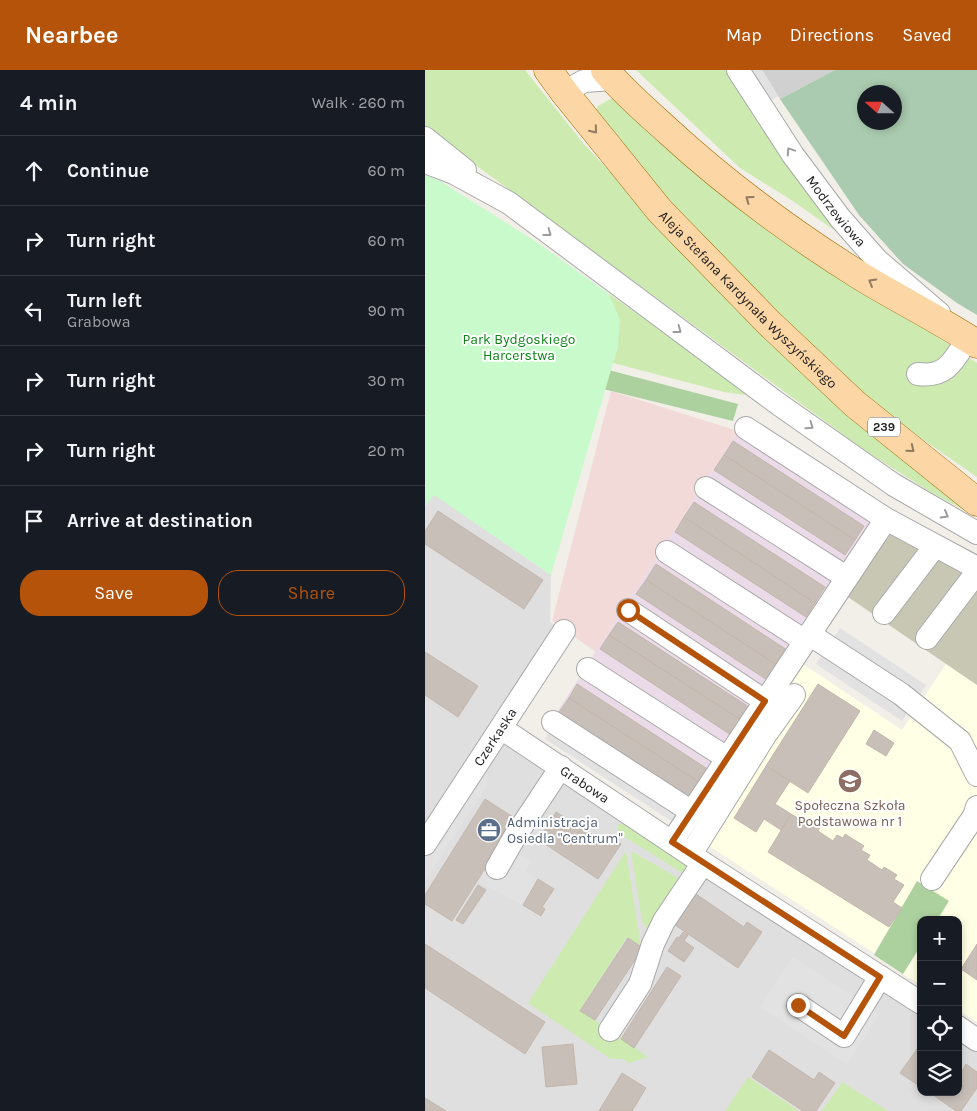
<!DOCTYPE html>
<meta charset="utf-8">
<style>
body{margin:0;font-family:Karla,sans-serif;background:#242831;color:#f1f3f6}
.controls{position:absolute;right:15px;bottom:15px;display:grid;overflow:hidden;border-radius:10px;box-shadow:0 2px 8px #0003}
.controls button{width:45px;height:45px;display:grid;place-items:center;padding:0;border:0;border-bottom:1px solid #363941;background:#171b24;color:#f1f3f6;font:25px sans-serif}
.compass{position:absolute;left:432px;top:15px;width:45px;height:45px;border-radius:50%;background:#171b24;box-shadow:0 2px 8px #0003;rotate:291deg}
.stop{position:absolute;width:15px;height:15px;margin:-11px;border:4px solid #b45309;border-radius:50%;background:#fff}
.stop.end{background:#b45309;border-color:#fff;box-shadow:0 1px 5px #0008}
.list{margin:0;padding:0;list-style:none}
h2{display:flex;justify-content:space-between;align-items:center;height:65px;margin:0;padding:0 20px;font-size:21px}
h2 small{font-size:16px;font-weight:400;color:#9ea1a6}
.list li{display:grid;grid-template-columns:32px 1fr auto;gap:15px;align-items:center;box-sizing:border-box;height:70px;padding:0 20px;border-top:1px solid #363941}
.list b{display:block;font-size:19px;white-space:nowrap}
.list p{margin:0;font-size:16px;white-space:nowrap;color:#9ea1a6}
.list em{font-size:16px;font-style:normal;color:#9ea1a6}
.actions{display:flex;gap:10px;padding:15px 20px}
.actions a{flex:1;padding:11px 0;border:1px solid #b45309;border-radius:20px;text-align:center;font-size:18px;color:#b45309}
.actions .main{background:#b45309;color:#fff}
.icon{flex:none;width:28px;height:28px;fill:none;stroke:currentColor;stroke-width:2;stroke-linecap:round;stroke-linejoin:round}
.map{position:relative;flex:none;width:552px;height:1041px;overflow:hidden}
header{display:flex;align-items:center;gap:30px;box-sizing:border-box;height:70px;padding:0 25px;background:#b45309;color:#fff}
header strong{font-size:24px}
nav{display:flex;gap:28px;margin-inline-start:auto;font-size:18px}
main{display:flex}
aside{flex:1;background:#171b24}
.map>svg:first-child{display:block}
.residential{fill:#e0dfdf}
.commercial{fill:#f2dad9}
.industrial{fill:#ebdbe8}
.education{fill:#ffffe5}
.religious{fill:#d0d0d0}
.construction{fill:#c7c7b4}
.grass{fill:#cdebb0}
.forest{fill:#add19e}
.cemetery{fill:#aacbaf;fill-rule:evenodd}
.park{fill:#c8facc}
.parking{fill:#e2e2e2}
.building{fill:#c7bfb8;stroke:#c4b6ab}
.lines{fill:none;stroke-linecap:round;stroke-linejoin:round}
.minor-casing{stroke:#a9a9a9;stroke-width:24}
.major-casing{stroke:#a06b00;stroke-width:29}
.minor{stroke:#fff;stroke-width:22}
.major{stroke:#fcd6a4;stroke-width:28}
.oneway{stroke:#8f7c63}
.oneway2{stroke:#9c9c9c}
.route{stroke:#b45309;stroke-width:6}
.labels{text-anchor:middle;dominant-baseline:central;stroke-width:4;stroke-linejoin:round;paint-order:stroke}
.shield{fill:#fff;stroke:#646464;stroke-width:1}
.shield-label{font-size:12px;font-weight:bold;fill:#222}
.street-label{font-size:14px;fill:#222;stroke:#fff}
.park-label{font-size:14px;fill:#0c8416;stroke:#fff}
.education-label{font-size:14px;fill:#785e54;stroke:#fff}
.service-label{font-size:14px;fill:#4e5e75;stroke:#fff;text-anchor:start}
</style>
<header>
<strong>Nearbee</strong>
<nav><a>Map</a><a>Directions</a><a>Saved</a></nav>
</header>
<main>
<aside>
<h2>4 min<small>Walk · 260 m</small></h2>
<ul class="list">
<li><svg class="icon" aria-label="ahead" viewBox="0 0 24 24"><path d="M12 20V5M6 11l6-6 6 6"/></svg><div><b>Continue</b></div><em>60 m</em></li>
<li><svg class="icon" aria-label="right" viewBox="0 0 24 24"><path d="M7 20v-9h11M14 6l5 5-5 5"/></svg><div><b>Turn right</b></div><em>60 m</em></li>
<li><svg class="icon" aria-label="left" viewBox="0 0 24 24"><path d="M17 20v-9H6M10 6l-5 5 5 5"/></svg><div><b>Turn left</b><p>Grabowa</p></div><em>90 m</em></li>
<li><svg class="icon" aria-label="right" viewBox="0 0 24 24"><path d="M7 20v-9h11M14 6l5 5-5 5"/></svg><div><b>Turn right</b></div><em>30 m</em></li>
<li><svg class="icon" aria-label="right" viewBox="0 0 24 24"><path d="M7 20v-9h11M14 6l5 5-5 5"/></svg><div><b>Turn right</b></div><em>20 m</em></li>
<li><svg class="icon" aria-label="arrive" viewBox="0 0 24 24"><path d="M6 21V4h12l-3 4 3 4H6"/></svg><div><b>Arrive at destination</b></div></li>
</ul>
<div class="actions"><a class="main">Save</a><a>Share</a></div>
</aside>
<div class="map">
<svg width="552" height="1041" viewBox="0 0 552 1041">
<rect width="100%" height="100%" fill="#f2efe9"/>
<!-- residential -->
<path class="residential" d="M9,424L126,505L125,552L139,561L77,657L496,933V1022H533V957L552,970V1041H0V436Z"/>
<!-- commercial -->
<path class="commercial" d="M186,321L313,361L171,582L127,551Z"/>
<!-- industrial -->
<path class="industrial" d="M313,361L453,450L266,735L130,645Z"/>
<!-- education -->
<g class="education">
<path d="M375,592L477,660L521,594L552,615V952L533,940V850H513L532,821L512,850H496L477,838L449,883L264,763Z"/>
<path d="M496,876V915L478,904Z"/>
</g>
<!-- religious -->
<path class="religious" d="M337,0H410L355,29Z"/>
<!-- construction -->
<path class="construction" d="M478,448L552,484V615L420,525Z"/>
<!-- grass -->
<g class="grass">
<path d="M0,0H100L158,73L300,225L552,440V447L507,423L439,380L0,58Z"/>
<path d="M211,0H304L426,172L368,131L315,98Z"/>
<path d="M187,28L195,32L440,220L524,274L552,293V407L441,330L272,164L169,43L173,36Z"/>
<path d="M184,224L321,320V325L299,322L188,293L193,276Z"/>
<path d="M200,752L262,793L264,807L193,763V755Z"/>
<path d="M201,781L216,876L202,867L155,940L223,987L204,993L198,989H186L103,933Z"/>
<path d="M206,781L260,812L227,867L217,851Z"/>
<path d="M323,1007L374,1041H300Z"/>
<path d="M417,1012L463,1041H397Z"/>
</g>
<!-- forest -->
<g class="forest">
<path d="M176,298L313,334L308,351L170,317Z"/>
<path d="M492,811L524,831L512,850H496V875L478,904L449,885Z"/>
</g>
<!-- cemetery -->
<path class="cemetery" d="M410,0H552V245L532,233L478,194L434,145L355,29ZM440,22H470V52H440Z"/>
<!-- park -->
<path class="park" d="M0,105L15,111L113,173L184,224L195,250L193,276L126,505L9,425L0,436Z"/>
<!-- parking -->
<g class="parking">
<path d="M323,0H337L353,26L344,32Z"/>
<path d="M415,558L501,615L477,651L391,594Z"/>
<path d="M126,660L258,745L251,754L120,669Z"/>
<path d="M54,704L65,711L0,811V787Z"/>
<path d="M92,750L86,779L106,792L100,801L113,809L98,835L54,812Z"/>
<path d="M368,887L455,944L422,994L335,937Z"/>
</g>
<!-- building -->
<g class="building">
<path d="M308,371L439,456L430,470L299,385Z"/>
<path d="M299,385L430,470L420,485L289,400Z"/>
<path d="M269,432L400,517L390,533L259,447Z"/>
<path d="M13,441L118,510L99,539L0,474V461Z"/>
<path d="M259,447L390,533L381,547L250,462Z"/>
<path d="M231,494L362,580L352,595L221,510Z"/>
<path d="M221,510L352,595L342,610L211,524Z"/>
<path d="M193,552L324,637L316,650L184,565Z"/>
<path d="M184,565L316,650L306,665L175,579Z"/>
<path d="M0,582L53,616L33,647L0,625Z"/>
<path d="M152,614L284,700L275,713L144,628Z"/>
<path d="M393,614L435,641L383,723L341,696Z"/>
<path d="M144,628L275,713L265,728L134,642Z"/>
<path d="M449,660L469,673L461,686L441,674Z"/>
<path d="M341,696L365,711L350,734L366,744L356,760L339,749L331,762L309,748Z"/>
<path d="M60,729L91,749L27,851L0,834V825Z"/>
<path d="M131,742L176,770L180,764L196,774L173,809L114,770Z"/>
<path d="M366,744L381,753L383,749L395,757L393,761L408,771L412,765L418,768L420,764L439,776L436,780L445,785L442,790L457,800L459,797L472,805L469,809L479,815L468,832L477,838L464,857L343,782Z"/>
<path d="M113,809L129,819L117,837L120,839L116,846L98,835Z"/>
<path d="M53,815L61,820L38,854L31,850Z"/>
<path d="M271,824L319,857L322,852L337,862L313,898L250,855Z"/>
<path d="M258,862L263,865L259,871L269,878L259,892L243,881L252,867L254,868Z"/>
<path d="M203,868L218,878L170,950L155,941Z"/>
<path d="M0,874L120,952L100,984L0,918Z"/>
<path d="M552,874V910L536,899Z"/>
<path d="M242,897L256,906L209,978L196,969Z"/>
<path d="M148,974L152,1014L121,1017L117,977Z"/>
<path d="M495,975L496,976V1017L475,1003Z"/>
<path d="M344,980L389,1010L394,1002L410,1013L391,1041H378L327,1007Z"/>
<path d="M541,994L552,1002V1018L536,1041H531L504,1022H533V1001L536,1003Z"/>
<path d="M197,1003L221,1018L207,1041H174Z"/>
<path d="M0,1028L21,1041H0Z"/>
</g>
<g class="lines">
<!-- minor casing -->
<g class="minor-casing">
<g id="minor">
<path id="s1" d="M313,0L368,85L415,148L452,190L514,243"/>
<path d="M139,22L159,11L188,9"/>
<path d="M0,68L40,100"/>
<path d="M0,92L29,103L84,133L352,333L469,415L552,463"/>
<path d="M493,304C522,308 529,290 543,268"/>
<path d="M321,358L461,449"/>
<path d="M281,418L421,507"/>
<path d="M242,482L380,571"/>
<path d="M203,540L340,631"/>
<path d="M459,543L510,476"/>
<path d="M384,564L476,624L535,671L552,705"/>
<path d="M502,568L552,502"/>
<path d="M163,599L302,688"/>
<path d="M128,652L267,742"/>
<path id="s2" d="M76,658L278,793L496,933"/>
<path d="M247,772L461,449L552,498"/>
<path id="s3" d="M0,774L139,561"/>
<path d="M266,784L341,664L369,625"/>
<path d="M72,798L89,768L136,697"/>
<path d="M507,809L549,746L552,737"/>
<path d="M373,935L419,966L455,907"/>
<path d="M533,957L552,970"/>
<path d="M185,960L215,914L228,874L239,851L278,793"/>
</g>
</g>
<!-- major casing -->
<g class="major-casing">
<g id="major">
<path id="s4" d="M123,0L139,22L235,141L344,253L430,334L552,432"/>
<path d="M180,0C199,22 221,41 243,61C303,116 368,164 437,207C475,230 515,250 552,274"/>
</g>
</g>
<!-- minor -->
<use href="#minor" class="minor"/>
<!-- major -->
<use href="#major" class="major"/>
</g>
<!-- one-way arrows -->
<defs><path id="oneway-chevron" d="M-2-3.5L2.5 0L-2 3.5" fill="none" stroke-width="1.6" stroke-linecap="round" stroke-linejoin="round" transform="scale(1.25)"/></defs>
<g class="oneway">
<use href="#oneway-chevron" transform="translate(169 60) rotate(51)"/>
<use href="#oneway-chevron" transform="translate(324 129) rotate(-144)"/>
<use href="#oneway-chevron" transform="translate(447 212) rotate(-150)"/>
<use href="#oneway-chevron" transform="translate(486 379) rotate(39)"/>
</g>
<g class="oneway2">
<use href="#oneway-chevron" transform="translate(365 81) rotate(-124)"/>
<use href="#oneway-chevron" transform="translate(123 163) rotate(37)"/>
<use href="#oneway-chevron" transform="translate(253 260) rotate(37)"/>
<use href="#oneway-chevron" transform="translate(385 356) rotate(35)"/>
<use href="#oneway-chevron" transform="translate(520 445) rotate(30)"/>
</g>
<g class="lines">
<!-- route -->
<path class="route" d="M203,540L340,631L247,772L455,907L419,966L373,935"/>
</g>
<!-- icons -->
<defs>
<g id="school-disc" transform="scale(1.25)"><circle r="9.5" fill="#8d6e63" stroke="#fff"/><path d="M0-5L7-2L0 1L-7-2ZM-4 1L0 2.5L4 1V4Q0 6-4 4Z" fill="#fff"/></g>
<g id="office-disc" transform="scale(1.25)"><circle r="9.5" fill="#5c6f8a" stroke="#fff"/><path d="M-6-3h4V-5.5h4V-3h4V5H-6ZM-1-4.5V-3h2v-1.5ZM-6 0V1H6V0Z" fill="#fff"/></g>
</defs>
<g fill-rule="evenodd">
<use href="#school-disc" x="425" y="711"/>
<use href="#office-disc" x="64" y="760"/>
</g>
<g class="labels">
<!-- shield labels -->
<rect class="shield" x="443" y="347.5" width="32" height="19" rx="4"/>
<g class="shield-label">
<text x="459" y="357">239</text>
</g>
<!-- street labels -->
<g class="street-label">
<text stroke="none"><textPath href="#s1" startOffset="172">Modrzewiowa</textPath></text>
<text stroke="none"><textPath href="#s4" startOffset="305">Aleja Stefana Kardynała Wyszyńskiego</textPath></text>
<text stroke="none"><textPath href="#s3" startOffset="128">Czerkaska</textPath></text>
<text stroke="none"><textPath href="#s2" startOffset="101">Grabowa</textPath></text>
</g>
<!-- park labels -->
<g class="park-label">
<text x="94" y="269">Park Bydgoskiego<tspan x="94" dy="16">Harcerstwa</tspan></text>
</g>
<!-- education labels -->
<g class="education-label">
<text x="425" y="735">Społeczna Szkoła<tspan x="425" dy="16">Podstawowa nr 1</tspan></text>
</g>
<!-- service labels -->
<g class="service-label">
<text x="82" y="752">Administracja<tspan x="82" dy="16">Osiedla "Centrum"</tspan></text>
</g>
</g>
</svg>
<div class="controls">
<button>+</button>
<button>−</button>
<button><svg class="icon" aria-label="locate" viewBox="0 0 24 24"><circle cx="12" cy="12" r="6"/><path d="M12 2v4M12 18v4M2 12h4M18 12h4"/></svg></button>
<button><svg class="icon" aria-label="layers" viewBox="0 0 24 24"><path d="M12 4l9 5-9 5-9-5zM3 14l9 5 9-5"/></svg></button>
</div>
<svg class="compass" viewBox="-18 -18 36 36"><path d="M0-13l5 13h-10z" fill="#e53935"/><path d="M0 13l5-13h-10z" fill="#9ea1a6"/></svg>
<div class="stop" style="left:203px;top:540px"></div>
<div class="stop end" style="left:373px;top:935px"></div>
</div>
</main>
